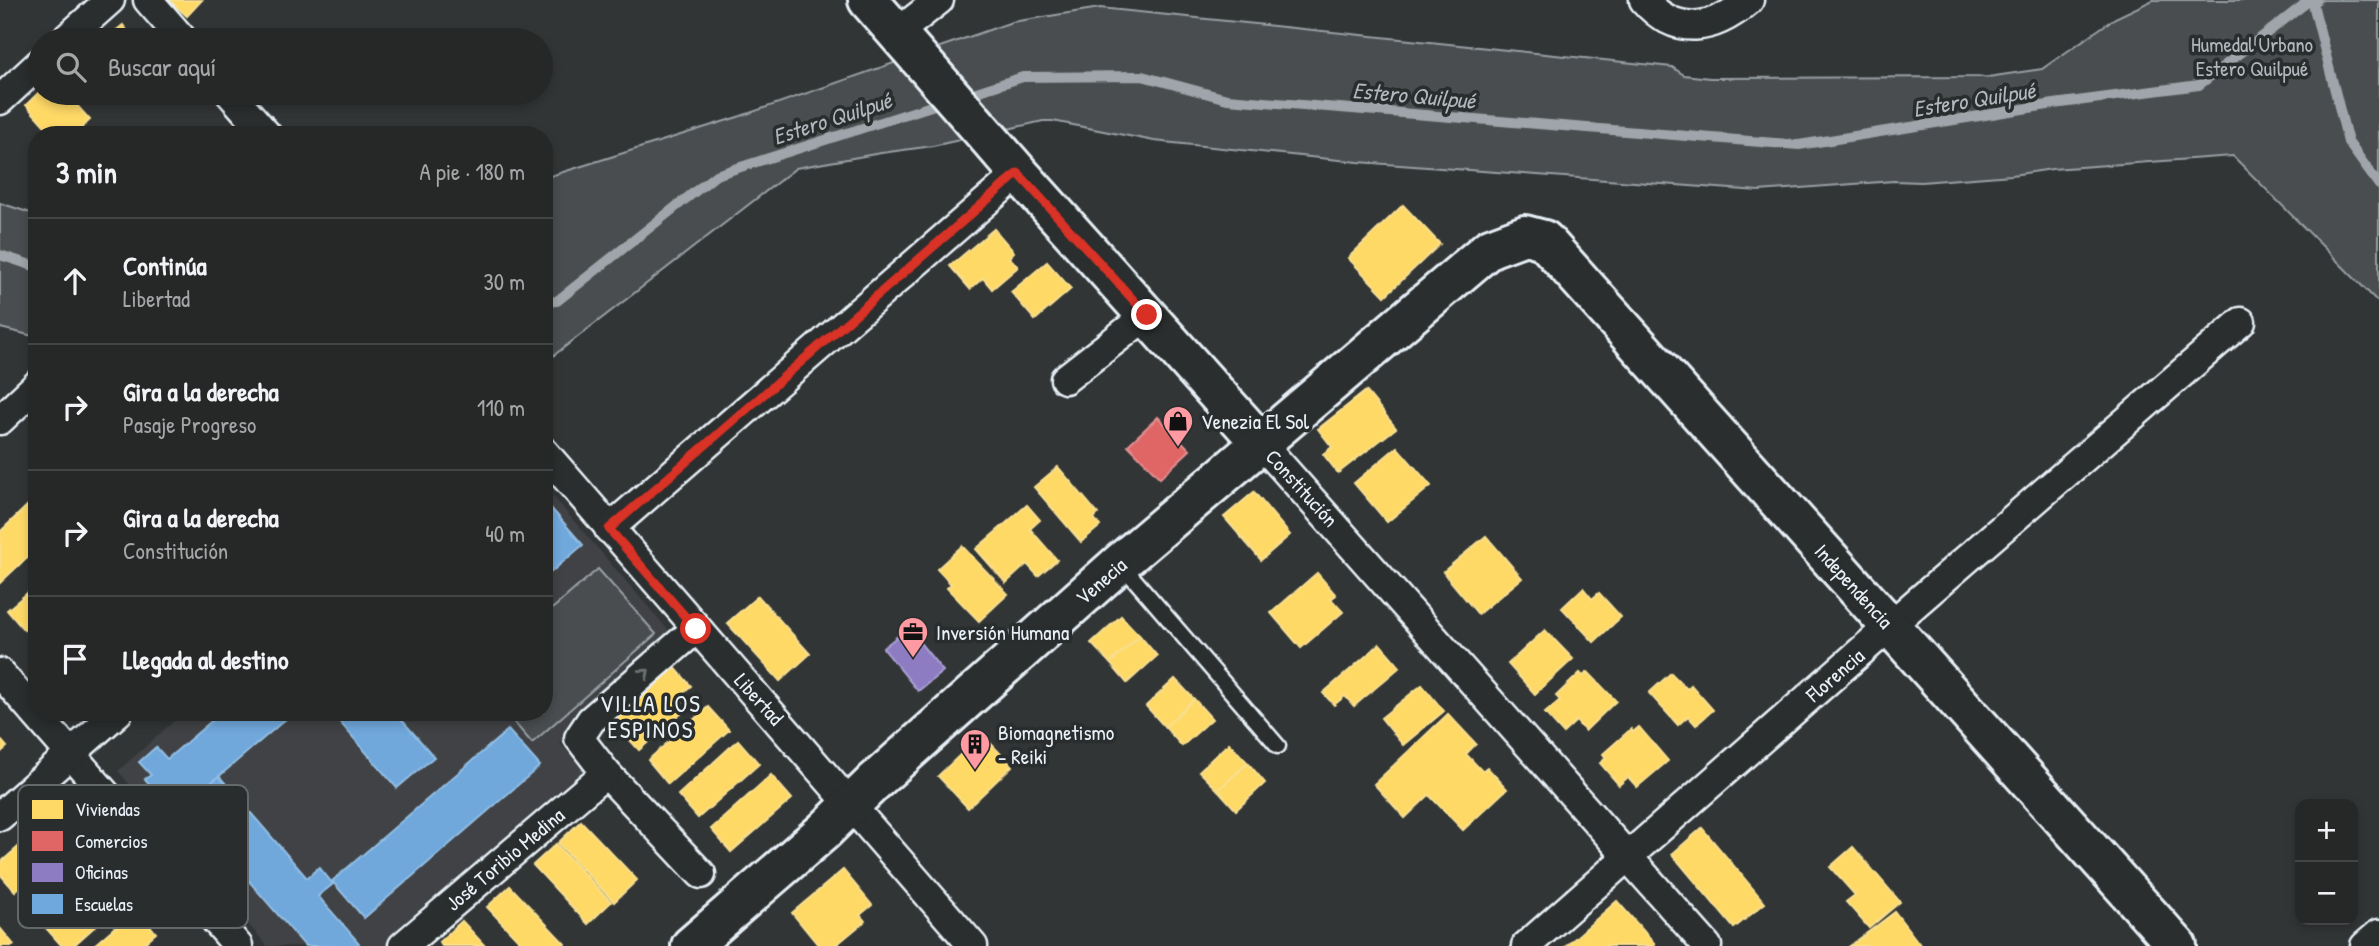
<!DOCTYPE html>
<html lang="es">
<meta charset="utf-8">
<style>
body{margin:0;font-family:"Patrick Hand",sans-serif;background:#2e3030;color:#f1f3f6}
.controls{position:absolute;right:21px;bottom:21px;display:grid;overflow:hidden;border-radius:14px;box-shadow:0 4px 10px #0003}
.controls button{width:63px;height:63px;display:grid;place-items:center;padding:0;border:0;border-bottom:2px solid #424445;background:#262828;color:#f1f3f6;font:35px sans-serif}
.stop{position:absolute;width:21px;height:21px;margin:-16px;border:5px solid #d93025;border-radius:50%;background:#fff}
.stop.end{background:#d93025;border-color:#fff;box-shadow:0 2px 7px #0008}
.list{margin:0;padding:0;list-style:none}
h2{display:flex;justify-content:space-between;align-items:center;height:91px;margin:0;padding:0 28px;font-size:30px}
h2 small{font-size:23px;font-weight:400;color:#a4a6a8}
.list li{display:grid;grid-template-columns:46px 1fr auto;gap:21px;align-items:center;box-sizing:border-box;height:126px;padding:0 28px;border-top:2px solid #424445}
.list b{display:block;font-size:26px;white-space:nowrap}
.list p{margin:0;font-size:23px;white-space:nowrap;color:#a4a6a8}
.list em{font-size:23px;font-style:normal;color:#a4a6a8}
.icon{flex:none;width:38px;height:38px;fill:none;stroke:currentColor;stroke-width:2;stroke-linecap:round;stroke-linejoin:round}
.map{position:relative;flex:none;width:2379px;height:946px;overflow:hidden}
.search{position:absolute;background:#262828;box-shadow:0 4px 10px #0003;left:28px;top:28px;width:525px;height:77px;display:flex;align-items:center;gap:18px;box-sizing:border-box;padding:0 24px;border-radius:38px;color:#a4a6a8;font-size:26px}
.panel{position:absolute;background:#262828;box-shadow:0 4px 10px #0003;left:28px;top:126px;width:525px;height:595px;border-radius:28px}
.map>svg:first-child{display:block}
.built{fill:#3f4244}
.green{fill:#494d4f;stroke:#989fa4;stroke-width:2}
.homes{fill:#ffd966;stroke:#f8e092;stroke-width:2}
.shops{fill:#e06666;stroke:#e29092;stroke-width:2}
.offices{fill:#8e7cc3;stroke:#a99fd3;stroke-width:2}
.schools{fill:#6fa8dc;stroke:#93bee4;stroke-width:2}
.lines{fill:none;stroke-linecap:round;stroke-linejoin:round}
.stream{stroke:#9fa5aa;stroke-width:10}
.lane-casing{stroke:#e8f1f8;stroke-width:19}
.street-casing{stroke:#e8f1f8;stroke-width:33}
.secondary-casing{stroke:#e8f1f8;stroke-width:44}
.lane{stroke:#2a2d2e;stroke-width:14}
.street{stroke:#2a2d2e;stroke-width:28}
.secondary{stroke:#2a2d2e;stroke-width:38}
.oneway{stroke:#6c7275}
.route{stroke:#d93025;stroke-width:9}
.labels{text-anchor:middle;dominant-baseline:central;stroke-width:7;stroke-linejoin:round;paint-order:stroke}
.park-label{font-size:21px;fill:#b0b8bd;stroke:#2a2d2e}
.poi-label{font-size:21px;fill:#e8f1f8;stroke:#2a2d2e;text-anchor:start}
.street-label{font-size:21px;fill:#e8f1f8;stroke:#2a2d2e}
.water-label{font-size:23px;font-style:italic;fill:#b1b8be;stroke:#2a2d2e}
.neighbourhood-label{font-size:23px;letter-spacing:2px;fill:#e8f1f8;stroke:#2a2d2e}
.key{fill:#2a2d2e;stroke:#63686b;stroke-width:2}
.key-label{font-size:19px;fill:#e8f1f8}
</style>
<div class="map">
<svg width="2379" height="946" viewBox="0 0 2379 946">
<rect width="100%" height="100%" fill="#323536"/>
<filter id="ink" filterUnits="userSpaceOnUse"><feTurbulence type="fractalNoise" baseFrequency=".0143" numOctaves="2"/><feDisplacementMap in="SourceGraphic" scale="14" xChannelSelector="R" yChannelSelector="G"/><feConvolveMatrix kernelMatrix="1 2 1 2 8 2 1 2 1" color-interpolation-filters="sRGB"/></filter>
<g filter="url(#ink)">
<!-- built -->
<path class="built" d="M544,486L675,638L560,743L589,775L386,946H267L118,771L184,712H544Z"/>
<!-- green -->
<g class="green">
<path d="M2153,0H2379V303L2233,156L2052,169L2012,175L1921,182L1894,181L1759,191L1358,162L1154,141L1053,121H1043L933,146L881,153L796,168L544,363V178L741,116L1012,22L1100,8L1672,67L1684,75L1710,78L1988,77L2042,69L2115,18Z"/>
<path d="M0,203L37,215V337L0,328Z"/>
<path d="M598,569L656,634L532,743L505,712H544V616Z"/>
</g>
<!-- homes -->
<g class="homes">
<path d="M169,0H202L187,16Z"/>
<path d="M123,25L135,40H104Z"/>
<path d="M40,91L66,93L90,120L74,135H53L26,105Z"/>
<path d="M110,93H125L116,100Z"/>
<path d="M1403,205L1440,244L1385,296L1348,258Z"/>
<path d="M994,229L1014,252L1009,257L1018,267L992,289L983,278L970,289L950,266Z"/>
<path d="M1047,262L1071,289L1035,320L1011,292Z"/>
<path d="M1366,391L1396,428L1338,473L1323,454L1332,447L1318,429Z"/>
<path d="M1397,447L1431,486L1387,522L1354,483Z"/>
<path d="M1058,467L1098,514L1094,518L1100,526L1081,542L1034,487Z"/>
<path d="M1254,492L1290,535L1261,560L1224,517Z"/>
<path d="M28,505L37,515V548L0,583V532Z"/>
<path d="M1027,505L1040,520L1030,529L1057,560L1038,576L1027,564L1006,583L976,549Z"/>
<path d="M1486,536L1522,578L1478,614L1443,572Z"/>
<path d="M962,546L1008,594L979,621L947,588L951,584L937,569Z"/>
<path d="M1317,573L1336,595L1331,599L1343,612L1301,648L1271,613Z"/>
<path d="M37,585V629L32,623L24,630L7,610Z"/>
<path d="M1583,588L1592,599L1599,593L1621,617L1594,642L1562,608Z"/>
<path d="M758,596L810,654L780,681L727,623Z"/>
<path d="M1121,616L1140,636L1110,663L1091,643Z"/>
<path d="M1545,630L1573,659L1535,694L1508,664Z"/>
<path d="M1140,636L1157,656L1127,683L1110,663Z"/>
<path d="M1380,644L1400,667L1354,706L1345,696L1334,705L1323,693Z"/>
<path d="M671,663L691,686L680,696L689,707L639,750L609,717Z"/>
<path d="M1588,672L1616,701L1585,731L1576,721L1563,733L1545,713L1560,700L1556,696L1580,673L1583,676Z"/>
<path d="M1671,673L1687,689L1691,685L1713,710L1696,725L1688,716L1678,725L1649,693Z"/>
<path d="M1175,679L1194,699L1165,727L1146,706Z"/>
<path d="M1422,685L1444,711L1403,745L1381,718Z"/>
<path d="M1194,699L1212,719L1182,746L1165,727Z"/>
<path d="M708,707L729,730L668,784L648,760Z"/>
<path d="M1448,714L1476,744L1466,754L1482,771L1487,767L1507,789L1463,830L1429,795L1405,818L1374,784Z"/>
<path d="M1639,727L1668,761L1637,787L1628,777L1619,785L1600,763L1606,758L1603,754L1631,729L1633,732Z"/>
<path d="M982,734L1012,766L968,808L938,776Z"/>
<path d="M0,739L7,747L0,753Z"/>
<path d="M738,740L759,764L698,818L678,795Z"/>
<path d="M1229,743L1248,763L1218,790L1199,771Z"/>
<path d="M1248,763L1265,783L1236,810L1218,790Z"/>
<path d="M771,775L792,799L731,852L711,829Z"/>
<path d="M55,815L76,838L15,891L0,874V863Z"/>
<path d="M581,821L637,880L614,902L558,843Z"/>
<path d="M1702,828L1765,903L1734,928L1672,854Z"/>
<path d="M556,844L611,902L588,924L533,865Z"/>
<path d="M1853,847L1900,902L1869,928L1846,902L1855,895L1830,867Z"/>
<path d="M843,870L872,905L860,915L865,921L835,946H819L792,913Z"/>
<path d="M107,874L127,898L73,946H62L46,928Z"/>
<path d="M510,886L565,944L563,946H524L487,907Z"/>
<path d="M1617,901L1655,944L1653,946H1566Z"/>
<path d="M136,909L156,933L141,946H93Z"/>
<path d="M1895,912L1921,946H1850Z"/>
<path d="M462,921L485,946H442L439,942Z"/>
<path d="M0,928L14,945L13,946H0Z"/>
</g>
<!-- shops -->
<path class="shops" d="M1158,417L1190,450L1160,478L1128,445Z"/>
<!-- offices -->
<path class="offices" d="M908,628L943,671L918,691L883,648Z"/>
<!-- schools -->
<g class="schools">
<path d="M544,500L583,545L544,578Z"/>
<path d="M222,712H294L175,814L145,779L151,775L139,762L156,747L167,759Z"/>
<path d="M331,712H395L434,757L397,788Z"/>
<path d="M508,730L540,766L364,918L332,881Z"/>
<path d="M219,776L307,878L319,867L333,884L318,896L359,943L355,946H305L184,806Z"/>
</g>
<g class="lines">
<!-- stream -->
<g class="stream">
<path d="M2317,0L2313,4L2348,142L2379,185"/>
<path d="M964,96L1023,77L1142,76L1227,99L1799,145L2054,104L2199,85L2310,0"/>
<path d="M0,255L37,267"/>
<path d="M544,302L557,301L716,175L947,101"/>
</g>
<!-- lane casing -->
<g class="lane-casing">
<path id="lane" d="M1121,564L1278,746"/>
</g>
<!-- street casing -->
<g class="street-casing">
<g id="street">
<path d="M148,0L183,40"/>
<path d="M1644,0C1677,38 1714,30 1749,0"/>
<path d="M897,33L939,0"/>
<path d="M65,40L110,0"/>
<path d="M230,93L267,135"/>
<path d="M0,100L40,63"/>
<path d="M1065,379L1147,315"/>
<path d="M0,420L37,385"/>
<path d="M1260,442L1707,946"/>
<path d="M544,452L973,946"/>
<path d="M609,529L1019,173"/>
<path d="M0,673L238,946"/>
<path d="M606,773L701,874"/>
<path d="M0,816L118,712"/>
<path d="M403,946L606,773L579,738L591,720L696,629"/>
<path d="M1526,946L1916,603L2241,322"/>
<path d="M2365,946L2379,934"/>
</g>
</g>
<!-- secondary casing -->
<g class="secondary-casing">
<g id="secondary">
<path d="M868,0L1019,173L1260,442"/>
<path d="M691,946L824,831L874,782L1120,563L1490,248L1525,235L1544,240L2177,946"/>
</g>
</g>
<!-- lane -->
<use href="#lane" class="lane"/>
<!-- street -->
<use href="#street" class="street"/>
<!-- secondary -->
<use href="#secondary" class="secondary"/>
</g>
<!-- one-way arrows -->
<defs><path id="oneway-chevron" d="M-2-3.5L2.5 0L-2 3.5" fill="none" stroke-width="1.6" stroke-linecap="round" stroke-linejoin="round" transform="scale(1.75)"/></defs>
<use class="oneway" href="#oneway-chevron" transform="translate(645 673) rotate(-41)"/>
</g>
<g class="lines" filter="url(#ink)">
<!-- route -->
<path class="route" d="M696,629L609,529L1018,173L1147,315"/>
</g>
<!-- icons -->
<defs>
<g id="shop-pin" transform="scale(1.575)"><path d="M0 17L-7.5 6A9.5 9.5 0 1 1 7.5 6Z" fill="#ff9aa2" stroke="#2a2d2e"/><path d="M-5-2.5h2.3a2.7 3.5 0 0 1 5.4 0H5L5.5 6h-11ZM-1.5-2.5h3a1.5 2.3 0 0 0-3 0Z" fill="#111"/></g>
<g id="office-pin" transform="scale(1.575)"><path d="M0 17L-7.5 6A9.5 9.5 0 1 1 7.5 6Z" fill="#ff9aa2" stroke="#2a2d2e"/><path d="M-6-3h4V-5.5h4V-3h4V5H-6ZM-1-4.5V-3h2v-1.5ZM-6 0V1H6V0Z" fill="#111"/></g>
<g id="building-pin" transform="scale(1.575)"><path d="M0 17L-7.5 6A9.5 9.5 0 1 1 7.5 6Z" fill="#ff9aa2" stroke="#2a2d2e"/><path d="M-4-6H4V6H1V3H-1V6H-4ZM-2.5-4.3h1.7v1.8h-1.7ZM.8-4.3h1.7v1.8H.8ZM-2.5-1h1.7V.8h-1.7ZM.8-1h1.7V.8H.8Z" fill="#111"/></g>
</defs>
<g fill-rule="evenodd">
<use href="#shop-pin" x="1178" y="421"/>
<use href="#office-pin" x="913" y="632"/>
<use href="#building-pin" x="975" y="744"/>
</g>
<g class="labels">
<!-- park labels -->
<g class="park-label">
<text x="2252" y="44">Humedal Urbano<tspan x="2252" dy="24">Estero Quilpué</tspan></text>
</g>
<!-- poi labels -->
<g class="poi-label">
<text x="1201" y="421">Venezia El Sol</text>
<text x="936" y="632">Inversión Humana</text>
<text x="998" y="732">Biomagnetismo<tspan x="998" dy="24">- Reiki</tspan></text>
</g>
<!-- street labels -->
<g class="street-label">
<text transform="translate(1302 488) rotate(48)">Constitución</text>
<text transform="translate(1101 581) rotate(-41)">Venecia</text>
<text transform="translate(1854 586) rotate(48)">Independencia</text>
<text transform="translate(1835 675) rotate(-41)">Florencia</text>
<text transform="translate(759 699) rotate(48)">Libertad</text>
<text transform="translate(505 859) rotate(-40)">José Toribio Medina</text>
</g>
<!-- water labels -->
<g class="water-label">
<text transform="translate(1414 95) rotate(5)">Estero Quilpué</text>
<text transform="translate(1974 99) rotate(-9)">Estero Quilpué</text>
<text transform="translate(832 118) rotate(-18)">Estero Quilpué</text>
</g>
<!-- neighbourhood labels -->
<g class="neighbourhood-label">
<text x="651" y="703">VILLA LOS<tspan x="651" dy="26">ESPINOS</tspan></text>
</g>
</g>
<!-- legend -->
<rect x="18" y="785" width="230" height="143" rx="10" class="key"/>
<rect x="32" y="800" width="31" height="19" fill="#ffd966"/>
<rect x="32" y="831" width="31" height="20" fill="#e06666"/>
<rect x="32" y="863" width="31" height="19" fill="#8e7cc3"/>
<rect x="32" y="894" width="31" height="20" fill="#6fa8dc"/>
<g class="key-label">
<text x="75" y="816">Viviendas</text>
<text x="75" y="848">Comercios</text>
<text x="75" y="879">Oficinas</text>
<text x="75" y="911">Escuelas</text>
</g>
</svg>
<div class="controls">
<button>+</button>
<button>−</button>
</div>
<div class="stop" style="left:696px;top:629px"></div>
<div class="stop end" style="left:1147px;top:315px"></div>
<div class="search"><svg class="icon" aria-label="search" viewBox="0 0 24 24"><circle cx="10" cy="10" r="6"/><path d="M15 15l6 6"/></svg>Buscar aquí</div>
<section class="panel">
<h2>3 min<small>A pie · 180 m</small></h2>
<ul class="list">
<li><svg class="icon" aria-label="ahead" viewBox="0 0 24 24"><path d="M12 20V5M6 11l6-6 6 6"/></svg><div><b>Continúa</b><p>Libertad</p></div><em>30 m</em></li>
<li><svg class="icon" aria-label="right" viewBox="0 0 24 24"><path d="M7 20v-9h11M14 6l5 5-5 5"/></svg><div><b>Gira a la derecha</b><p>Pasaje Progreso</p></div><em>110 m</em></li>
<li><svg class="icon" aria-label="right" viewBox="0 0 24 24"><path d="M7 20v-9h11M14 6l5 5-5 5"/></svg><div><b>Gira a la derecha</b><p>Constitución</p></div><em>40 m</em></li>
<li><svg class="icon" aria-label="arrive" viewBox="0 0 24 24"><path d="M6 21V4h12l-3 4 3 4H6"/></svg><div><b>Llegada al destino</b></div></li>
</ul>
</section>
</div>
